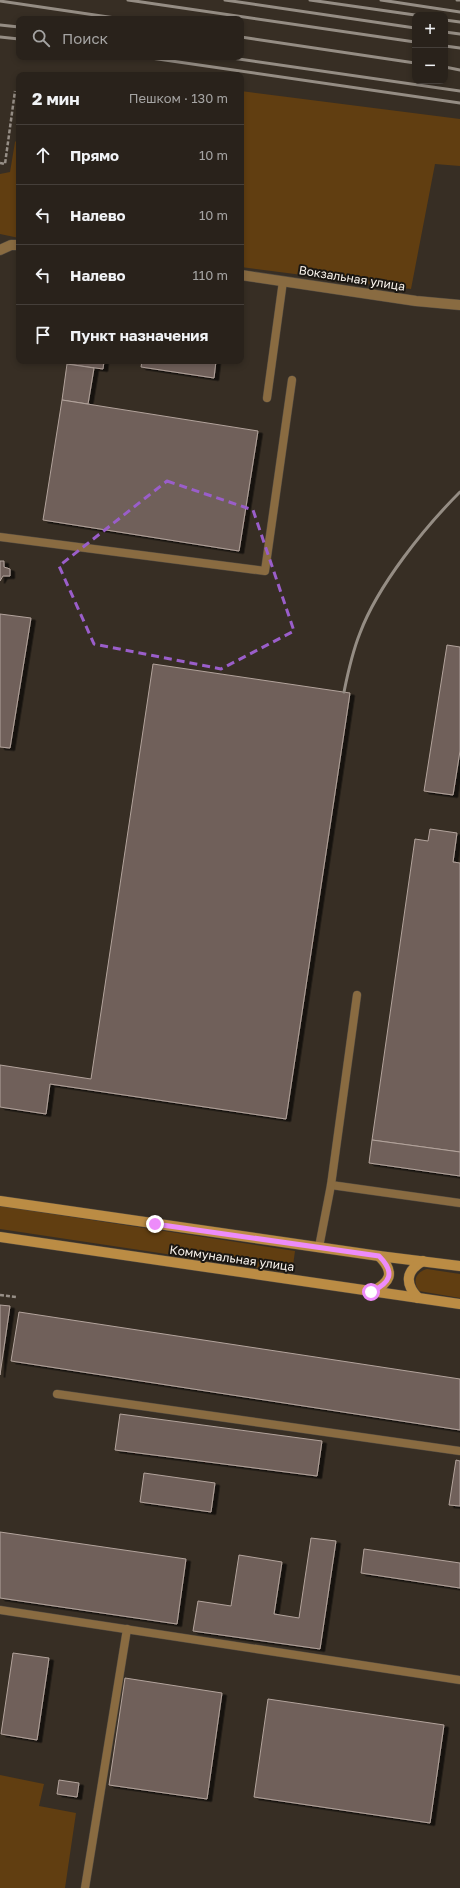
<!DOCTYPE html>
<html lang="ru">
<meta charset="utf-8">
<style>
body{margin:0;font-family:"Golos Text",sans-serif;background:#312a24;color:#f1f3f6}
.controls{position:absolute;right:12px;top:12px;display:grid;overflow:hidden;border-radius:8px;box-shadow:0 2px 6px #0003}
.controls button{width:36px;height:36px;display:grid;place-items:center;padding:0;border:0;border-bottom:1px solid #453f3a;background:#29221b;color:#f1f3f6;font:20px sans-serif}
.stop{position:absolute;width:12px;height:12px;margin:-9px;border:3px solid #ed8cfa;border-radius:50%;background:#fff}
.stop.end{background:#ed8cfa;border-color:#fff;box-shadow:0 1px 4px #0008}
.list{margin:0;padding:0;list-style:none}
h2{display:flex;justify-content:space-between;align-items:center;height:52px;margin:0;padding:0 16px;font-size:17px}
h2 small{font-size:13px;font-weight:400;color:#a5a4a3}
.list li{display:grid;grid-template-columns:26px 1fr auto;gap:12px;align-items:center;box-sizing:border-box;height:60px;padding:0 16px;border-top:1px solid #453f3a}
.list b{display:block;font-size:15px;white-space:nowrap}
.list em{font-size:13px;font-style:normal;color:#a5a4a3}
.icon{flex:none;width:22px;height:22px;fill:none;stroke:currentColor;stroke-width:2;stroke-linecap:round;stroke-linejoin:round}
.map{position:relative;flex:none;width:460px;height:1888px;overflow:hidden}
.search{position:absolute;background:#29221b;box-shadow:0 2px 6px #0003;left:16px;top:16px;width:228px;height:44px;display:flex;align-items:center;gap:10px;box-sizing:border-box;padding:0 14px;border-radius:8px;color:#a5a4a3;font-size:15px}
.panel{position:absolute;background:#29221b;box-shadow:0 2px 6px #0003;left:16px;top:72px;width:228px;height:292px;border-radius:8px}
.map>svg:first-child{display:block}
.green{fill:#613e11}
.building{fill:#6f615a;stroke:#b3a39c;filter:url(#shadow)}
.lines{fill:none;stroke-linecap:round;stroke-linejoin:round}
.service-casing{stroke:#524a40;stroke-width:9}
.minor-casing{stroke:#524a40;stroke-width:11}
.secondary-casing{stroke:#524a40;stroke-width:11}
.path{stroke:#978f87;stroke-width:2.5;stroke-dasharray:4 2;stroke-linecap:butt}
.service{stroke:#896b41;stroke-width:8}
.minor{stroke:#896b41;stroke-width:10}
.secondary{stroke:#bb8c44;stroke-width:10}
.rail{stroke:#958d84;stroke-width:3}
.route{stroke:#ed8cfa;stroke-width:5}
.marked{fill:none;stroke:#9a5eca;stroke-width:3;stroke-dasharray:8 5;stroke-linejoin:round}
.labels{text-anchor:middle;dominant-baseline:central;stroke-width:4;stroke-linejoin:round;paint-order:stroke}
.street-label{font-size:12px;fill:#f9f3ec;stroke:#1b1712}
</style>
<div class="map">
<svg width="460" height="1888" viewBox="0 0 460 1888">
<defs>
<filter id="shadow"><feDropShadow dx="4.5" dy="2.5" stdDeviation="0" flood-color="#0009"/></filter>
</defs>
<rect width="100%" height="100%" fill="#372e24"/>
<!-- green -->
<g class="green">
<path d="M241,91L460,119V166L435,164L411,289L241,267Z"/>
<path d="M19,138V238L0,234V174L10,172L15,142Z"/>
<path d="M0,1206L295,1251L292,1273L0,1229Z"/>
<path d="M427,1269L460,1274V1298L419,1291C412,1281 416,1272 427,1269Z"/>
<path d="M0,1775L44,1784L39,1806L76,1813L65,1888H0Z"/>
</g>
<!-- building -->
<g class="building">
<path d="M67,361H104L103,369L67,364Z"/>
<path d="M142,361H216L214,378L141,367Z"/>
<path d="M67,364L94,368L88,404L62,400Z"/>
<path d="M62,400L258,431L239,551L43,520Z"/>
<path d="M0,561H4V567L10,569V576H3L0,581Z"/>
<path d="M0,614L31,618L10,748L0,747Z"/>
<path d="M447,645L460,647V751L453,795L424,791Z"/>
<path d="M153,664L350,693L286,1119L50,1084L46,1114L0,1107V1065L91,1079Z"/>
<path d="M430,829L457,833L453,862L460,863V1152L372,1140L415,839L428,841Z"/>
<path d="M372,1140L460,1152V1176L369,1163Z"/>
<path d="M0,1305L10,1306L0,1375Z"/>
<path d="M19,1312L460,1379V1430L11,1361Z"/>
<path d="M120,1414L322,1441L317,1476L115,1450Z"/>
<path d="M456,1460L460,1461V1506L449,1505Z"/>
<path d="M144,1473L215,1483L211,1512L140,1502Z"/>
<path d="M0,1532L186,1559L177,1624L0,1598Z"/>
<path d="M311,1538L336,1541L320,1649L193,1631L198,1601L231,1606L239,1555L282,1562L274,1614L299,1618Z"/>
<path d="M364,1549L460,1563V1588L361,1573Z"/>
<path d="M13,1653L49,1658L37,1740L1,1734Z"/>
<path d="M125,1678L222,1693L207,1799L109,1785Z"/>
<path d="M268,1699L444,1725L430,1823L254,1797Z"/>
<path d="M59,1780L79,1783L77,1797L57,1794Z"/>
</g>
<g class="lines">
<!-- service casing -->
<g class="service-casing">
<g id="service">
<path d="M267,398L283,281"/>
<path d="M0,537L265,571L292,380"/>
<path d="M331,1185L460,1203"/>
<path d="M319,1247L331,1185L357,995"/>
<path d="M57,1394L460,1451"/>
<path d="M0,1610L460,1680"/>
<path d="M85,1888L127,1629"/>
</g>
</g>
<!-- minor casing -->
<g class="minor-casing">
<g id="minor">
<path d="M0,250L11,245H19"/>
<path d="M241,275L416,301L460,305"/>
</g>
</g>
<!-- secondary casing -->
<g class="secondary-casing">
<g id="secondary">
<path d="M0,1201L379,1256L460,1266"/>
<path d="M0,1237L460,1304"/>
<path d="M371,1292C390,1283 396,1273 379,1256"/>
<path d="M418,1298C405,1284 405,1271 423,1261"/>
</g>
</g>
<!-- path -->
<g class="path">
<path d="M0,163L5,164L15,91"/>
<path d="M0,1295L16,1297"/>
</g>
<!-- service -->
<use href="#service" class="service"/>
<!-- minor -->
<use href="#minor" class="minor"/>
<!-- secondary -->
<use href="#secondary" class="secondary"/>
<!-- rail -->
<g class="rail">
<path d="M128,0L415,42"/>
<path d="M225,0L415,28"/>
<path d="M310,0L415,15"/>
<path d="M381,0L460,12"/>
<path d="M457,0H460"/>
<path d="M0,1L122,19"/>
<path d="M445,20L460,22"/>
<path d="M0,25L19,27"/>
<path d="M445,32L460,34"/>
<path d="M0,37L19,39"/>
<path d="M241,37L415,63"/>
<path d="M445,46L460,48"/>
<path d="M144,57L460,103"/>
<path d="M225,57L460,91"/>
<path d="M445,67L460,70"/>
<path d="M344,692C348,672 352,653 360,633C378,585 424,528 460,492"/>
</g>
</g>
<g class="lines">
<!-- route -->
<path class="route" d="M155,1224L379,1256C396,1273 390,1283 371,1292"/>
</g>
<!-- marked area -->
<path class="marked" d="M167,481L253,510L294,631L221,669L94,644L59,566Z"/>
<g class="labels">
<!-- street labels -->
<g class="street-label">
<text transform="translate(352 278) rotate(9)">Вокзальная улица</text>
<text transform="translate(232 1258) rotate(8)">Коммунальная улица</text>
</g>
</g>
</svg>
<div class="controls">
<button>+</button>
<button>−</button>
</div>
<div class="stop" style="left:371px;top:1292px"></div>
<div class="stop end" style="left:155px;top:1224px"></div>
<div class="search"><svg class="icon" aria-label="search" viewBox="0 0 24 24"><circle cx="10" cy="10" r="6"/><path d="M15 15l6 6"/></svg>Поиск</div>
<section class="panel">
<h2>2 мин<small>Пешком · 130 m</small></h2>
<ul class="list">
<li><svg class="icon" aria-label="ahead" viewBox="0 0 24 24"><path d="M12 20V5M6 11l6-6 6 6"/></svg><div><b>Прямо</b></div><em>10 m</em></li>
<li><svg class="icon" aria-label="left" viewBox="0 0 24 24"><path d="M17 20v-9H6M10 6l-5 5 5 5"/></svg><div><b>Налево</b></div><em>10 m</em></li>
<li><svg class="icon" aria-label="left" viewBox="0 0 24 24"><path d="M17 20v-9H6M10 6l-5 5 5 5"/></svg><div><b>Налево</b></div><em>110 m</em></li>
<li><svg class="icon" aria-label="arrive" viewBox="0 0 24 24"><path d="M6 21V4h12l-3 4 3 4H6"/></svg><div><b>Пункт назначения</b></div></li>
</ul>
</section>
</div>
